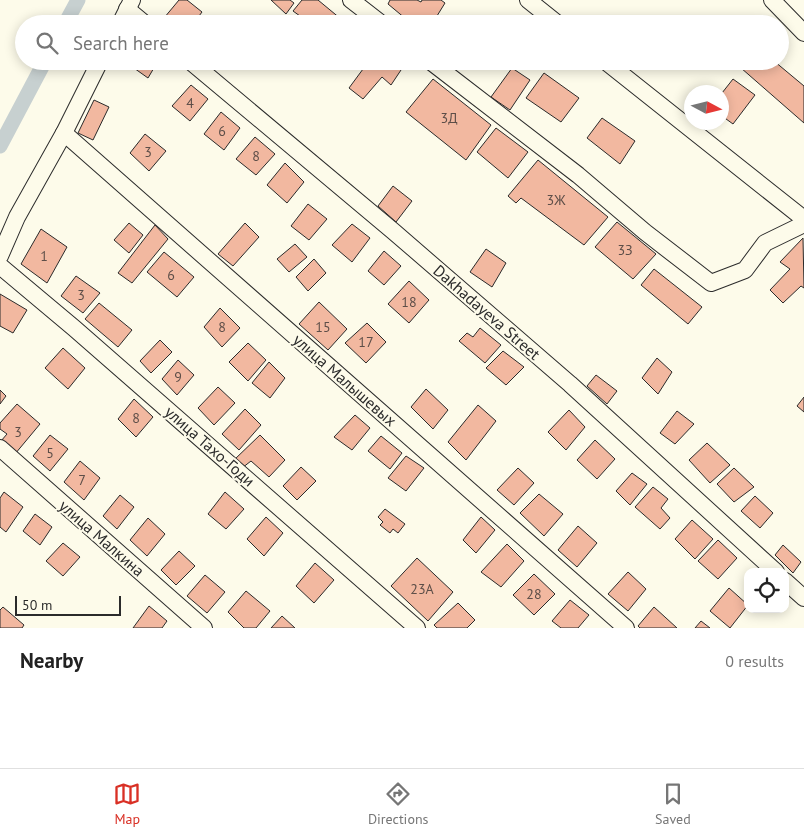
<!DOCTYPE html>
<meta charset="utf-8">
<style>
body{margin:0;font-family:"PT Sans",sans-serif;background:#f6f6f6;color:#222}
.controls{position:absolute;right:15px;bottom:15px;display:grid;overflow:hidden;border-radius:10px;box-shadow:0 2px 12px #0003}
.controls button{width:45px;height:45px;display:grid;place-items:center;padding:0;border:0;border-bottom:1px solid #e0e0e0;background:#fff;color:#222;font:25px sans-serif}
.compass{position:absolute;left:684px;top:85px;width:45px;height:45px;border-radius:50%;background:#fff;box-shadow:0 2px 12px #0003;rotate:97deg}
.scale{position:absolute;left:15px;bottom:12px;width:106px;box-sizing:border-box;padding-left:5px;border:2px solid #2b2b2b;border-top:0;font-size:14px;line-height:18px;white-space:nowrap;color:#2b2b2b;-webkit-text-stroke:4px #fdfbea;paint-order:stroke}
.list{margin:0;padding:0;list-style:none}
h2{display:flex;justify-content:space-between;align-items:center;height:65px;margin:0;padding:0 20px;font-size:21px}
h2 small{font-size:16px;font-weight:400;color:#767676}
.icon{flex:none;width:28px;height:28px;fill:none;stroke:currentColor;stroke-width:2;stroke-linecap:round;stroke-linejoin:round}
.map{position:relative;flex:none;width:804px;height:628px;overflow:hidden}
.search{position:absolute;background:#fff;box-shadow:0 2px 12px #0003;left:15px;right:15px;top:15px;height:55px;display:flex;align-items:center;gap:12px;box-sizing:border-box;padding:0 18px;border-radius:28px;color:#767676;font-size:19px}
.sheet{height:140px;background:#fff}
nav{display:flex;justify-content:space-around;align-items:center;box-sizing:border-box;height:70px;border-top:1px solid #e0e0e0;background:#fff;font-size:14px;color:#767676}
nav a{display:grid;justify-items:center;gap:2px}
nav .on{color:#d93025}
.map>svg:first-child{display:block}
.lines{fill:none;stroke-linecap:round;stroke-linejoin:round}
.canal{stroke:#c7d0d0;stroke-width:15}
.building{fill:#f2b8a0;stroke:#2b2b2b}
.minor-casing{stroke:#2b2b2b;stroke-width:18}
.minor{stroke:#fdfbea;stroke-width:16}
.labels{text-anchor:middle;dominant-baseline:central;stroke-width:4;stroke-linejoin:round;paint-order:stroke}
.number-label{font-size:14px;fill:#5d4e48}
.street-label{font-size:16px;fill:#2b2b2b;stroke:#fdfbea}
</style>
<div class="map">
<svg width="804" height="628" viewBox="0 0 804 628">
<rect width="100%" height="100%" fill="#fdfbea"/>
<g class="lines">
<!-- canal -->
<g class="canal">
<path d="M65,24L78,0"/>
<path d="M0,146L45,61"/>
</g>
</g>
<!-- building -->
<g class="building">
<path d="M179,0H187L202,12L193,24H171L164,18Z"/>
<path d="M271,0H290L294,3L286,14Z"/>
<path d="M302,0H318L347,24H311L293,11Z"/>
<path d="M390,0H417L421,2L422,0H441L445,3L432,24H412L388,4Z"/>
<path d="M723,18L730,24H719Z"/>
<path d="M124,61H158L148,78Z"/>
<path d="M362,61H395L403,67L391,85L382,77L363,99L349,88L366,65Z"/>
<path d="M733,61H774L804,86V123Z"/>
<path d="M512,68L530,80L510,110L491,97Z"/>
<path d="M544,73L579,98L561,122L526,98Z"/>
<path d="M433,79L491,125L466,160L406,112Z"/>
<path d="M733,79L755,95L733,124L722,116V93Z"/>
<path d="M191,85L208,99L190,121L172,106Z"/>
<path d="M94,100L109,107L93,140L78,133Z"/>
<path d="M221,112L240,128L224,150L204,134Z"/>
<path d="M602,118L635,141L620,164L587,138Z"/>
<path d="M496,128L528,152L508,178L477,152Z"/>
<path d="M145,134L166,151L149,171L130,153Z"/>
<path d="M255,137L275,154L256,175L236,159Z"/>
<path d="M538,160L608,217L584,245L521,198L516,203L508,196Z"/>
<path d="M285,163L304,182L287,203L267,185Z"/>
<path d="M393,186L412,201L396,222L378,206Z"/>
<path d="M308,204L327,219L309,240L291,226Z"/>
<path d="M617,222L656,254L633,279L595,247Z"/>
<path d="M129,223L143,235L129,253L114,240Z"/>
<path d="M245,223L259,237L233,266L218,254Z"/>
<path d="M352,224L370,238L352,262L332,245Z"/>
<path d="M155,225L168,239L132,283L118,273Z"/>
<path d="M41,229L67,247L47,283L21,264Z"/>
<path d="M803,238L804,288L801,286L783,303L770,290L790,269L780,262Z"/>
<path d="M295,244L307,257L289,272L277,259Z"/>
<path d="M486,249L506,263L492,287L470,272Z"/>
<path d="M384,251L401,266L384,285L368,271Z"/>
<path d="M164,252L194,277L177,297L147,272Z"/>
<path d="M314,259L326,273L308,291L296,277Z"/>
<path d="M654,269L702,307L688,324L641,285Z"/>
<path d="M76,276L100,293L83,313L61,296Z"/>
<path d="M409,281L429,300L409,323L388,304Z"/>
<path d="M0,294L27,310L13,333L0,326Z"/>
<path d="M319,302L347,329L328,350L299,324Z"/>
<path d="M99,303L132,330L118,347L85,319Z"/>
<path d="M220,308L240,328L222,347L204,327Z"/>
<path d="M367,323L386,342L366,363L345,343Z"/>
<path d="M480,328L501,345L485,363L459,341L467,333L473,337Z"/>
<path d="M160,340L172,352L151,373L140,361Z"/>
<path d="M248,343L266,360L248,381L229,362Z"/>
<path d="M63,348L85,368L68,389L45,368Z"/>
<path d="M503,351L524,367L506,385L486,368Z"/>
<path d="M657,358L672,372L658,394L642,378Z"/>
<path d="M178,360L194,375L177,395L162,379Z"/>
<path d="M269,362L285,378L270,398L252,383Z"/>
<path d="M596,375L617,391L607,404L587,386Z"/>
<path d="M218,387L235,403L214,425L198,408Z"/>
<path d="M426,389L448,410L433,429L411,407Z"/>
<path d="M0,390L6,396L0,404Z"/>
<path d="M804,397V412L797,406Z"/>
<path d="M134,399L153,417L136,437L118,419Z"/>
<path d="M17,404L40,424L15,454L1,441L7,434L0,429V423Z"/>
<path d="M478,405L496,421L466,460L448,442Z"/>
<path d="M245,409L261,425L239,450L222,434Z"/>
<path d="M569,410L585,427L566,450L548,432Z"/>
<path d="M677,411L694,424L675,444L660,433Z"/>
<path d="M355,415L370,428L352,450L334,437Z"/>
<path d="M50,435L68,449L50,471L33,456Z"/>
<path d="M260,435L285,460L269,477L251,461L242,468L234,460Z"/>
<path d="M381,436L402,453L390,469L368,451Z"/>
<path d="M595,440L615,459L597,479L577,460Z"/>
<path d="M707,443L730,465L710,483L689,460Z"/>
<path d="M406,456L424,468L406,491L388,478Z"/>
<path d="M80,461L100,478L84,500L64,482Z"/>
<path d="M301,467L316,481L297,500L283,486Z"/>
<path d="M518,468L534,483L514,505L497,490Z"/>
<path d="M734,468L754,487L734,502L717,484Z"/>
<path d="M632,473L647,484L630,505L616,491Z"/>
<path d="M653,487L668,499L661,508L670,518L660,529L635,507Z"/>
<path d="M4,492L23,507L6,532L0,527V498Z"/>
<path d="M225,492L244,509L226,529L208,514Z"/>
<path d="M539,494L563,514L544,536L520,513Z"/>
<path d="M120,495L134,507L117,529L103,516Z"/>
<path d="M755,496L773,513L760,528L741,511Z"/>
<path d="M385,509L405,524L398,533L393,529L390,533L380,525L383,522L378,517Z"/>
<path d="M35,514L52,527L40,545L23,531Z"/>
<path d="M266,517L283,533L264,556L247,539Z"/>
<path d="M481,517L495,530L476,553L463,540Z"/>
<path d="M148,518L165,534L147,556L130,540Z"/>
<path d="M692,520L713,539L695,559L675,539Z"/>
<path d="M578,526L597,543L577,567L558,550Z"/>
<path d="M718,540L737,558L718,579L698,561Z"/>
<path d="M63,543L80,557L63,576L46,561Z"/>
<path d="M507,544L524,561L501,587L481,572Z"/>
<path d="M783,545L801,562L793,573L775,555Z"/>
<path d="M179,551L195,566L176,585L161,570Z"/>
<path d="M417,558L453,592L428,621L391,586Z"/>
<path d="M315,563L334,580L314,603L296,586Z"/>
<path d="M628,572L646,589L628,611L608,594Z"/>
<path d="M534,574L555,594L534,615L513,595Z"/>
<path d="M205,575L225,592L207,613L187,596Z"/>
<path d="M729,588L748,605L730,628L710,611Z"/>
<path d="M246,591L270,611L256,628H244L228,612Z"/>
<path d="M570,600L589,615L578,628H561L552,621Z"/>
<path d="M458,603L475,620L467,628H437L434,625Z"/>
<path d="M149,606L167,621L162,628H133Z"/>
<path d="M3,607L24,625L22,628H0V610Z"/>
<path d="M654,607L677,628H640L638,626Z"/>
<path d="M282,616L295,628H271Z"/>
<path d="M701,621L710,628H695Z"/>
</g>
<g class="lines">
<!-- minor casing -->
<g class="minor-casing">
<g id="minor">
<path d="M351,0L382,24"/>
<path d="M528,0L558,24"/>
<path d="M772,0L804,33"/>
<path d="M127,9L145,24"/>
<path d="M120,24L132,0"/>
<path d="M190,61L393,231L570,384L776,572"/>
<path d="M430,61L578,175L645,232L711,283L745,270L765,243L804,224"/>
<path d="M605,61L804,219"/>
<path d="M64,133L626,628"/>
<path d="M0,256L17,217L64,133L100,61"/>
<path d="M0,266L74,328L417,628"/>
<path d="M0,448L204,628"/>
<path d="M785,581L804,598"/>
</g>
</g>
<!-- minor -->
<use href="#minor" class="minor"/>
</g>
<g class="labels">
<!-- number labels -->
<g class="number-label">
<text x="190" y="103">4</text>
<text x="449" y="118">3Д</text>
<text x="222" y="131">6</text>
<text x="148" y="152">3</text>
<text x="256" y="156">8</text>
<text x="556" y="200">3Ж</text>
<text x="625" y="250">3З</text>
<text x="44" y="256">1</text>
<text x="171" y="275">6</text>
<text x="81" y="295">3</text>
<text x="409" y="302">18</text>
<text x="222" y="327">8</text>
<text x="323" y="327">15</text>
<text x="366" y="342">17</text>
<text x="178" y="377">9</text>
<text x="136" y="418">8</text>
<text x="18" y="432">3</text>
<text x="50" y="453">5</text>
<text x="82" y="480">7</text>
<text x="422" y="589">23А</text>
<text x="534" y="594">28</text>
</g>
<!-- street labels -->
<g class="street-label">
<text transform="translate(487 312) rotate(41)">Dakhadayeva Street</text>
<text transform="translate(345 380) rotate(41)">улица Малышевых</text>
<text transform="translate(210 446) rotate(41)">улица Тахо-Годи</text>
<text transform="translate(102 538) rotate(41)">улица Малкина</text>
</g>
</g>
</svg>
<div class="controls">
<button><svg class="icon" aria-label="locate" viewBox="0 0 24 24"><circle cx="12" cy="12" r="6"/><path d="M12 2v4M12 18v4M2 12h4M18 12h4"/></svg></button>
</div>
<svg class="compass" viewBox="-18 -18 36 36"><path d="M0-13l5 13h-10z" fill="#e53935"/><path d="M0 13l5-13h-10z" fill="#767676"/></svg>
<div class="scale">50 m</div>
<div class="search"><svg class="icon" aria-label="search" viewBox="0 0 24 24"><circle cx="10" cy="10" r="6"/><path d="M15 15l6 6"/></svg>Search here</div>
</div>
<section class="sheet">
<h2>Nearby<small>0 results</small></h2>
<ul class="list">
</ul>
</section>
<nav>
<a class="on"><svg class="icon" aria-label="map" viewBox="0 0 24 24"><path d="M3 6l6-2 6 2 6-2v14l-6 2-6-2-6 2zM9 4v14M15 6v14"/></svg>Map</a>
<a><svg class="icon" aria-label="directions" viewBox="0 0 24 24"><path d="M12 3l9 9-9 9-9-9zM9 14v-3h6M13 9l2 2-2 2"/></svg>Directions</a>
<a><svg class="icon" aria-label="saved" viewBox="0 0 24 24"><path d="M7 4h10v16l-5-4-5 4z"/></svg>Saved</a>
</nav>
